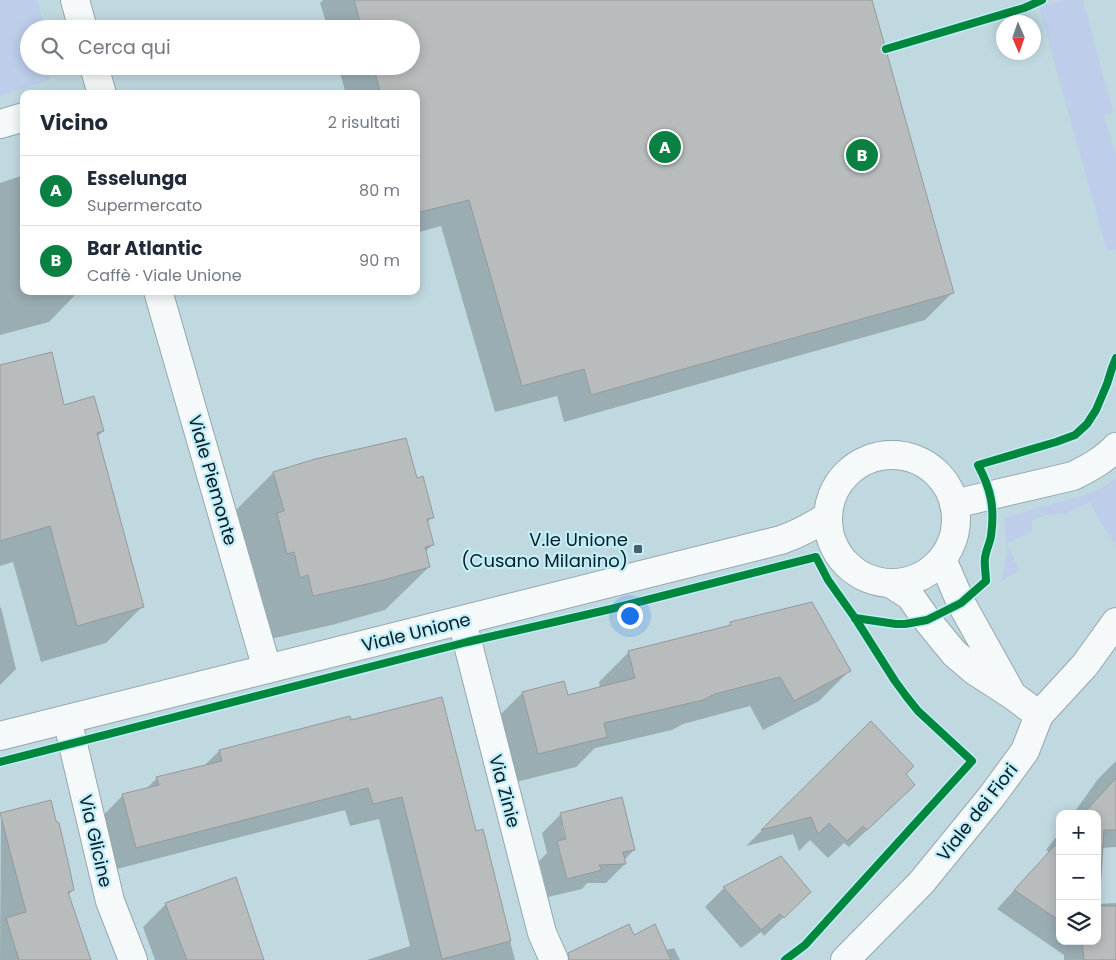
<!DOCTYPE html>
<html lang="it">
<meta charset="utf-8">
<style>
body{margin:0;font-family:Poppins,sans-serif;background:#f6f6f7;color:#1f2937}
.controls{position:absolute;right:15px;bottom:15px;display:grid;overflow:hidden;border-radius:10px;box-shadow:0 2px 12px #0003}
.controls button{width:45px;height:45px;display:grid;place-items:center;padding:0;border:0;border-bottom:1px solid #e0e1e3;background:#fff;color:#1f2937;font:25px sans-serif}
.compass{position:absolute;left:996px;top:15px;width:45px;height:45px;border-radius:50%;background:#fff;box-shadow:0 2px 12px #0003;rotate:178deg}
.you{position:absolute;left:629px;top:615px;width:18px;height:18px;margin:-12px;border:4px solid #fff;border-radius:50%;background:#1a73e8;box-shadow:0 0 0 8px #1a73e833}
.badge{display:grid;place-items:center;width:32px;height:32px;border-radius:50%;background:#0b8043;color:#fff;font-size:16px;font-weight:700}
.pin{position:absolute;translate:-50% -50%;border:2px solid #fff;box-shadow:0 1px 5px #0006}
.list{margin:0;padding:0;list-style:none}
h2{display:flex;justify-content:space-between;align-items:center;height:65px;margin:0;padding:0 20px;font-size:21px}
h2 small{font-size:16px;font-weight:400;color:#747a83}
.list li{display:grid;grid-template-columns:32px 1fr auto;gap:15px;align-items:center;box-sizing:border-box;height:70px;padding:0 20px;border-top:1px solid #e0e1e3}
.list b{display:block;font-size:19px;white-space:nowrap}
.list p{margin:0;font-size:16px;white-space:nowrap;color:#747a83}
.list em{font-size:16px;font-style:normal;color:#747a83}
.icon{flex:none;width:28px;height:28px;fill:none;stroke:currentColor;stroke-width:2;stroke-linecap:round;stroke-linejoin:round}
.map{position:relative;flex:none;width:1116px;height:960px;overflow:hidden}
.search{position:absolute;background:#fff;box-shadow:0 2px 12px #0003;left:20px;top:20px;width:400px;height:55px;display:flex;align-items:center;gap:12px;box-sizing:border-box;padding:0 18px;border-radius:28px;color:#747a83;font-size:19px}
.panel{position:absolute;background:#fff;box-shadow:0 2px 12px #0003;left:20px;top:90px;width:400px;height:205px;border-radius:10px}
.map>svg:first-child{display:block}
.green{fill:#bdcdea}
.shadow{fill:#0003;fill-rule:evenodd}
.building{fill:#b8bcbd;stroke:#95999b}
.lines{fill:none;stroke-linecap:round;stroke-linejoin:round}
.minor-casing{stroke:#95a8ad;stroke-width:30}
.minor{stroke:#f6f9fa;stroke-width:28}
.cycleway-casing{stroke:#c0eefa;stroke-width:11}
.cycleway{stroke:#00873e;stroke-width:8}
.poi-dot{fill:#4a5e64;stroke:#c0eefa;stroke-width:2}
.labels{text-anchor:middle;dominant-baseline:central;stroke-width:4.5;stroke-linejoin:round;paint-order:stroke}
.street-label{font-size:18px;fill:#0a1c21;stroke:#c0eefa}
.poi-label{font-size:18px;fill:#0a1c21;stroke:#c0eefa;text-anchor:end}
</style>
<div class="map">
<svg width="1116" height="960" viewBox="0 0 1116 960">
<rect width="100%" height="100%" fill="#c0d9e0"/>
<!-- green -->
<g class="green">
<path d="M0,0H37L45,29H29V66H51L49,80L0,96Z"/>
<path d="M1065,0H1083L1113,112L1104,116L1116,156V249L1107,251L1039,7Z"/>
<path d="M1116,478V546L1098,518L1090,502L1065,514L1045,515L1032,520V531L1007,544L1019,570V571L1003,580L1002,579L1007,551L1004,521L1006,517L1088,494L1103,487Z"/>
</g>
<!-- shadow -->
<g class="shadow">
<path d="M323,0H871L952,293L925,320L564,422L557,396L495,412L441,226L416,233V94H346L338,66H411V29H328L320,3Z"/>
<path d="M24,175V291H79L49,322L0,335V183Z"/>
<path d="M0,374L63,406L103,431L97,437L143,606L106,643L41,662L13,562L0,566Z"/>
<path d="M273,473L416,480L432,517L427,523L432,545L425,552L429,567L385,610L332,625L270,639L230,516Z"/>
<path d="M1,607L16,669L0,685V608Z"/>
<path d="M731,623L849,671L819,701L763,730L750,706L683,724L672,730L595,748L576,767L508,784L492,723L522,693L567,696L600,688L599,682L629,652L726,628Z"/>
<path d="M350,722L475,833L482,831L515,960H367L410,946L379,819L350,826L345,810L113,870L100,819L123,795L146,789L157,778L203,767L219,751Z"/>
<path d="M871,722L904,774L896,803L849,847L844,843L828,858L810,840L799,851L793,834L746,846Z"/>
<path d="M1116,761V847L1101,848L1098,904L1116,903V960H1064V955L997,909L1049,852L1046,850L1060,832V941H1097V814H1073L1098,779Z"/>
<path d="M1,814L73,890L68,895L90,960H0Z"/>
<path d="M561,814L634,850L624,860L625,864L606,883H587L582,889L548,897L539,861L547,853L542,833ZM562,826H565L569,845H567Z"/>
<path d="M780,858L791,910L764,936L761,932L741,948L705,907L724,888Z"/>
<path d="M166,904L263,960H155L143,927Z"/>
<path d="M674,948L680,960H574L665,950Z"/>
</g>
<!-- building -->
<g class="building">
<path d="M354,0H872L954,293L591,395L584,369L522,386L469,200L416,213V94H381L373,66H411V29H362Z"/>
<path d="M52,352L64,405L94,396L104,431L97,433L144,607L77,626L50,526L0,541V365Z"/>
<path d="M406,438L417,478L423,476L434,518L427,519L434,545L425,547L430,567L376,582L313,596L308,575L300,578L294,552L287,554L277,513L284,511L273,472L315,459Z"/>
<path d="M812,602L851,671L794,701L780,677L715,694L703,700L604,723L607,737L538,754L522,692L564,681L568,695L635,678L628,651L731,625L730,622Z"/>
<path d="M442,697L476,831L483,829L511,941L442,959L402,797L373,804L368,788L136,848L122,794L159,785L156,777L222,761L219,750L350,716L351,720Z"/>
<path d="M871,721L914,766L906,774L915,785L867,830L863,826L847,841L829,823L818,834L811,817L761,830Z"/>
<path d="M1116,778V830H1104L1099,906H1116V960H1084L1082,941H1097V814H1083Z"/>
<path d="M622,797L635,850L623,852L626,864L599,865L602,870L567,879L557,841L566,839L560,813Z"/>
<path d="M51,800L56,821L59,823L69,866L74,890L68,892L91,960H19L6,918L26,912L0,813Z"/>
<path d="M1060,840V921L1014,890Z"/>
<path d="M781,856L811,892L784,918L780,914L761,930L723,887Z"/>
<path d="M236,877L264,960H187L165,903Z"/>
<path d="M629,924L634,935L655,924L671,960H569L568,953Z"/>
</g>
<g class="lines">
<!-- minor casing -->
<g class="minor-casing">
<g id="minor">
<path d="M75,0L83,29"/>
<path d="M94,66L102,94"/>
<path d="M0,124L24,117"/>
<path d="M158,291L267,669"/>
<circle cx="892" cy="519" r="64"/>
<path d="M954,504L1073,476C1089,468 1104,460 1116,447"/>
<path d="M942,559L961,603L1010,691"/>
<path d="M890,583L910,596L927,620L954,653L975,671L1012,695L1039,715"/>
<path d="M462,621L542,933L554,960"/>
<path d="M67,719L110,901L133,960"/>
<path d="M0,736L781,540C798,534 813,526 828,516"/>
<path d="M845,960L921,883L992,796L1025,751L1039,715L1085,665L1116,622"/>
</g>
</g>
<!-- minor -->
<use href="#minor" class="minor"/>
<!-- cycleway casing -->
<g class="cycleway-casing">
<g id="cycleway">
<path d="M886,49L1024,8L1042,0"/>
<path d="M855,618L896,624H905L927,620L961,603L986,581C986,574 984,565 985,558C986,550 990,543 991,536C995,508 991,489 978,465L1056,442L1075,435L1087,424L1096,410L1107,384L1112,368L1116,358"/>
<path d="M0,762L467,642L611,609L816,557L828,580L855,618L895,681L906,696L918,711L972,761L805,945L785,960"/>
</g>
</g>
<!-- cycleway -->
<use href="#cycleway" class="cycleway"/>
</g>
<!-- markers -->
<rect class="poi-dot" x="633" y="544" width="10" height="10" rx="2.5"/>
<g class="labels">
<!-- street labels -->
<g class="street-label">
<text transform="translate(213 480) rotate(74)">Viale Piemonte</text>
<text transform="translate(416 632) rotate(-14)">Viale Unione</text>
<text transform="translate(505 791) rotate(75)">Via Zinie</text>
<text transform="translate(977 812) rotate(-52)">Viale dei Fiori</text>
<text transform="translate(96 841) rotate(77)">Via Glicine</text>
</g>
<!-- poi labels -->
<g class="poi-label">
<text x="628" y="539">V.le Unione<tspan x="628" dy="21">(Cusano Milanino)</tspan></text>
</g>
</g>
</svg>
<div class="controls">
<button>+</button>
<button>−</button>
<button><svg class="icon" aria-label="layers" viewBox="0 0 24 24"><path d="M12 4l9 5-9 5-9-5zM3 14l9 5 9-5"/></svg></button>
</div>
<svg class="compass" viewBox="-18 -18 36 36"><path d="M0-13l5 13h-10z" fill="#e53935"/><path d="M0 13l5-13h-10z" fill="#747a83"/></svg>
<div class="you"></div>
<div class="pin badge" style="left:665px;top:147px">A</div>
<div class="pin badge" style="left:862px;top:155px">B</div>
<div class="search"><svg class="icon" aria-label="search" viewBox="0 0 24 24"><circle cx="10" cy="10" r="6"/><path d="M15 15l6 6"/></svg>Cerca qui</div>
<section class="panel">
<h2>Vicino<small>2 risultati</small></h2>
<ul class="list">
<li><span class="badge">A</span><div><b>Esselunga</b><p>Supermercato</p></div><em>80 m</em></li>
<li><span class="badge">B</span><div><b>Bar Atlantic</b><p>Caffè · Viale Unione</p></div><em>90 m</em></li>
</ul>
</section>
</div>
